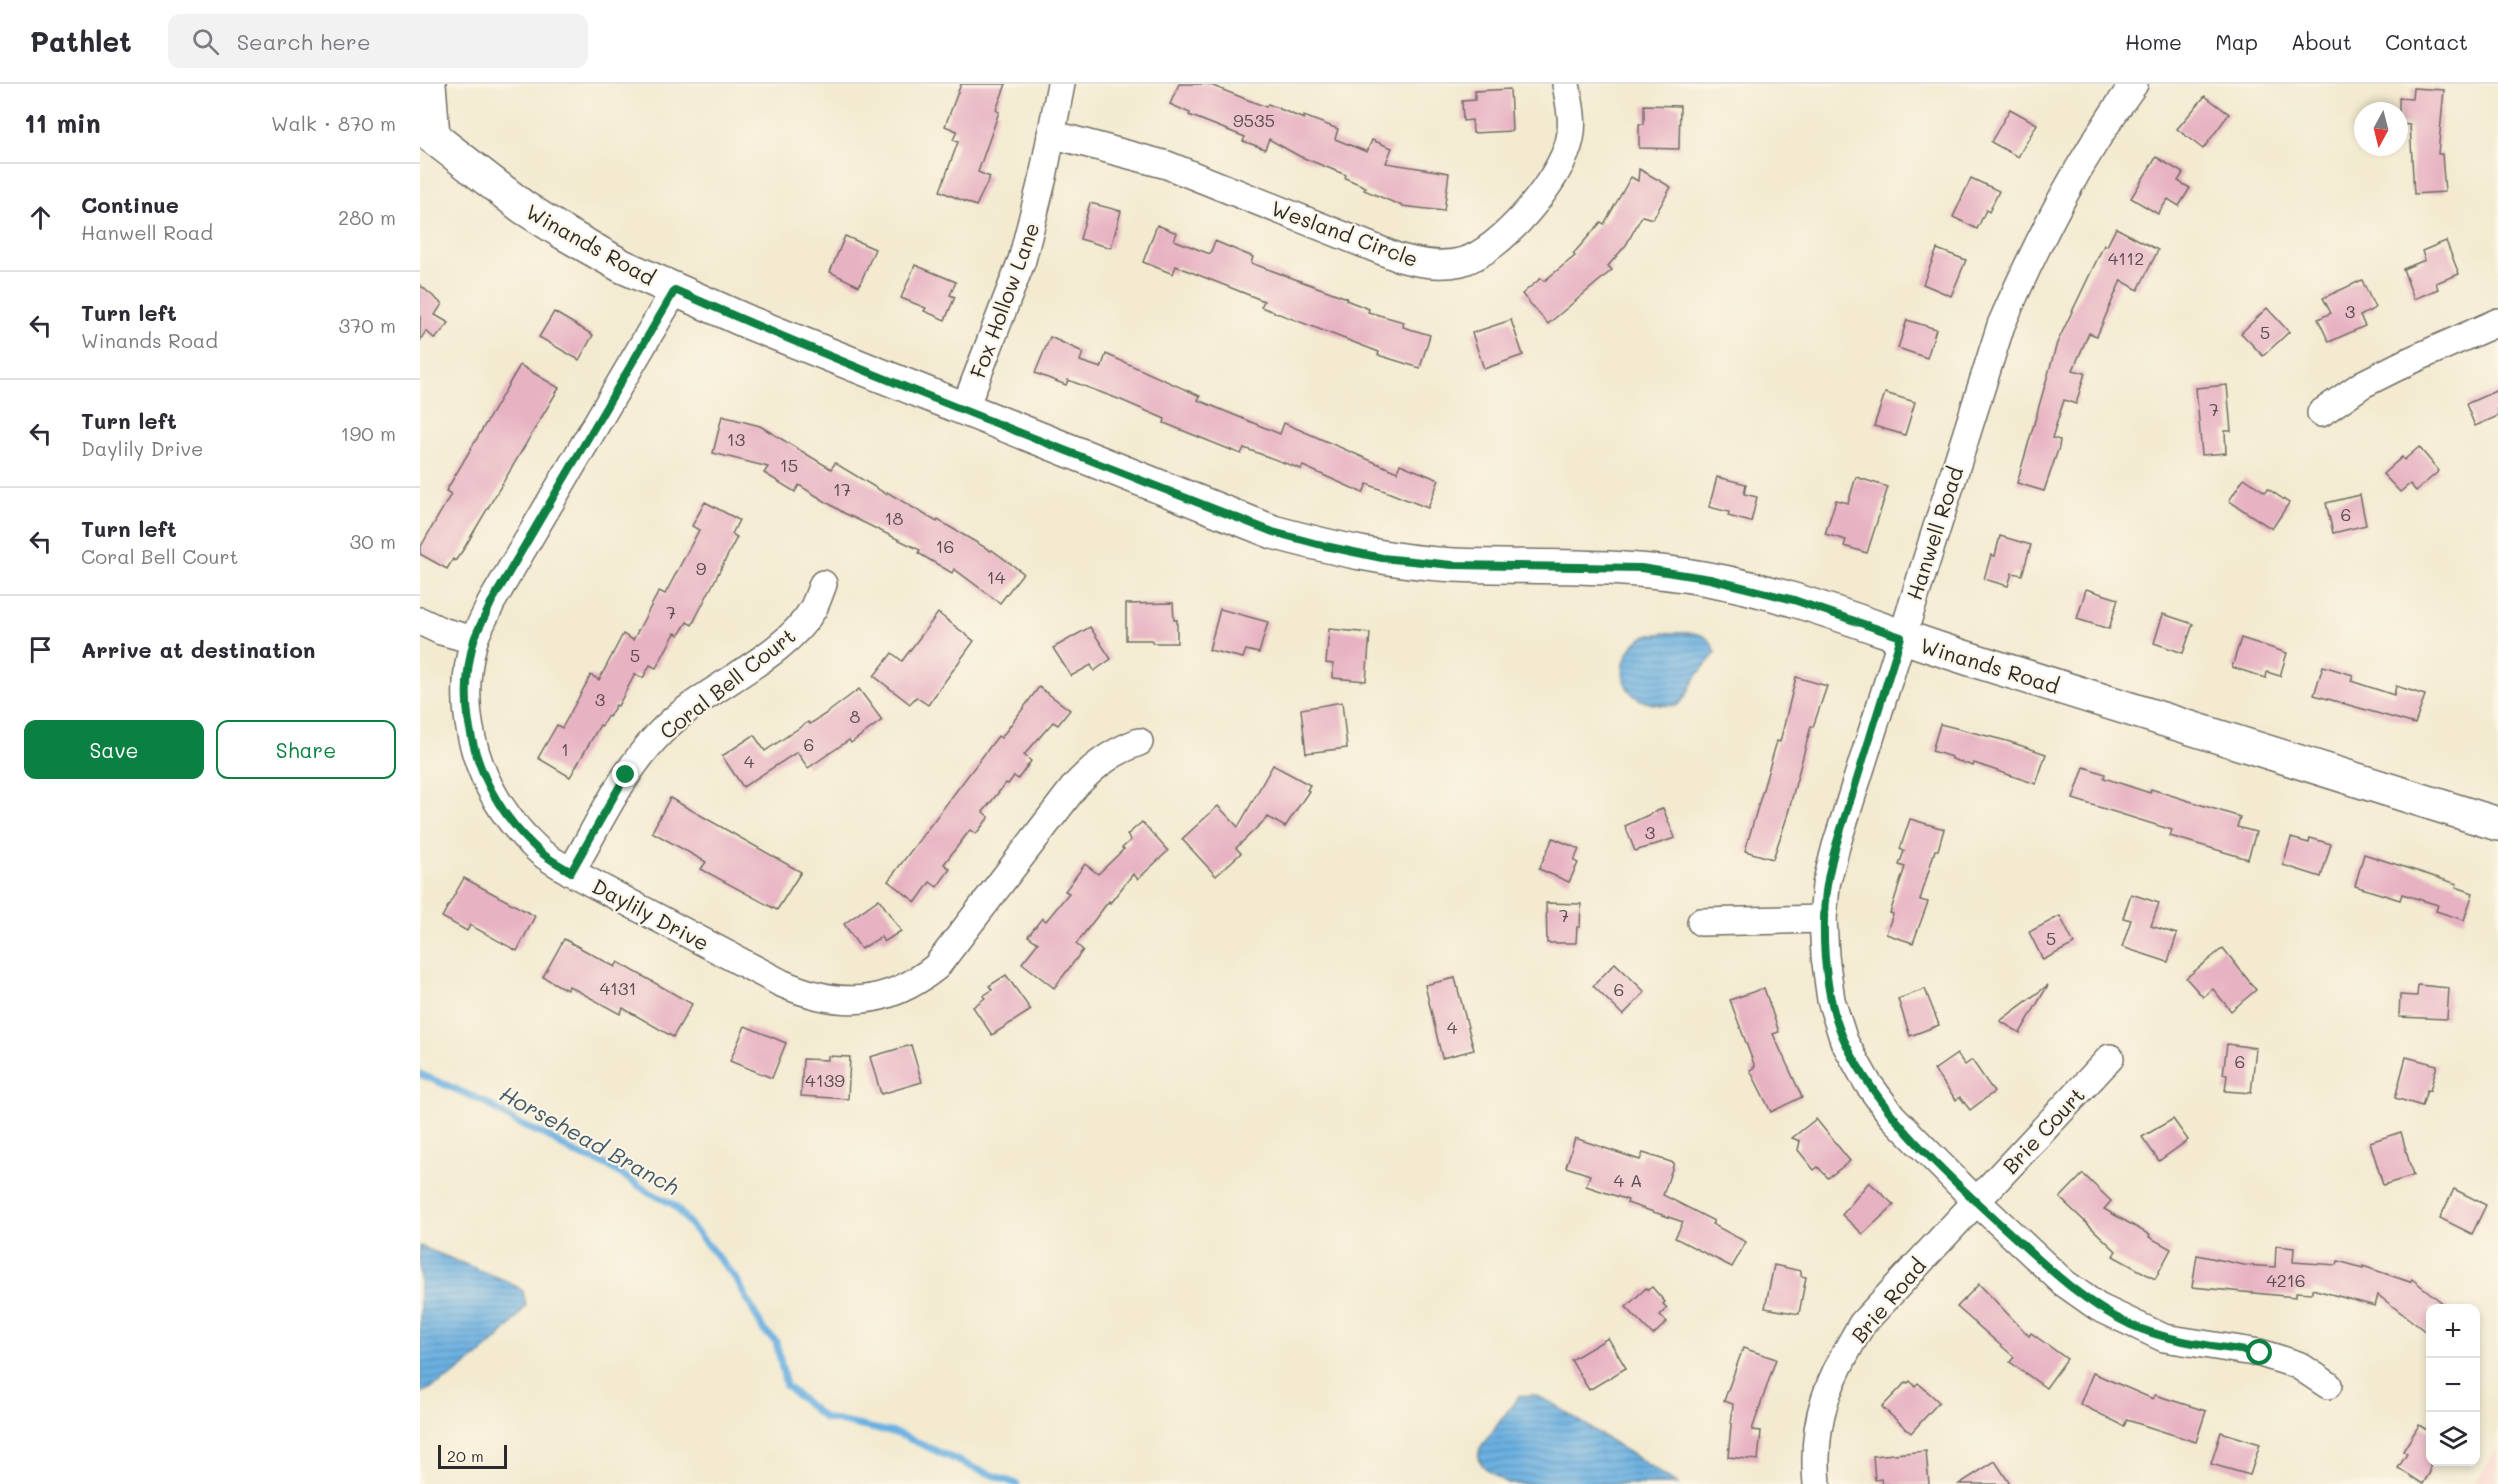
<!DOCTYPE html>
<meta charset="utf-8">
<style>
body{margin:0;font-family:Mali,sans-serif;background:#f2f2f3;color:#2b2b33}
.controls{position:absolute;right:18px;bottom:18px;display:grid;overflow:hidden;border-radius:12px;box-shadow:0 3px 9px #0003}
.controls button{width:54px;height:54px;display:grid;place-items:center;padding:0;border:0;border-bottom:2px solid #e1e1e2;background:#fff;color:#2b2b33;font:30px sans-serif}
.compass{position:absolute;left:1934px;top:18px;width:54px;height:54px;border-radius:50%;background:#fff;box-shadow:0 3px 9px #0003;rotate:187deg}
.scale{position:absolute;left:18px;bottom:15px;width:69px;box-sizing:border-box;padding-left:6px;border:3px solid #2b2b2b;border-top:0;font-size:16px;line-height:21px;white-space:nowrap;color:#2b2b2b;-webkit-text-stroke:4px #fcf5e5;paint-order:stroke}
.stop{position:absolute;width:18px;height:18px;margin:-14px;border:4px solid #0b8043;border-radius:50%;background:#fff}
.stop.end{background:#0b8043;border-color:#fff;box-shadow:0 2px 6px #0008}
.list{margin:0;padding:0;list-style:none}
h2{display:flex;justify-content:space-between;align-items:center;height:78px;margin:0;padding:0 24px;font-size:26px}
h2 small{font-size:20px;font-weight:400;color:#7c7c81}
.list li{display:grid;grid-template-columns:39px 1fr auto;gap:18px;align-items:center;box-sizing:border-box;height:108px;padding:0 24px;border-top:2px solid #e1e1e2}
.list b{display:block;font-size:22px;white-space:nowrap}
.list p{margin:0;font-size:20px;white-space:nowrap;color:#7c7c81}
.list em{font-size:20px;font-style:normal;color:#7c7c81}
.actions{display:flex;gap:12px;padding:18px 24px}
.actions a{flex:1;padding:14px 0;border:2px solid #0b8043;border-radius:12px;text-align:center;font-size:21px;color:#0b8043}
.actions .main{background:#0b8043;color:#fff}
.icon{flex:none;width:33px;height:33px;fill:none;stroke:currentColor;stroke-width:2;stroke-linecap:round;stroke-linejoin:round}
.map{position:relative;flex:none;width:2078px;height:1400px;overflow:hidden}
header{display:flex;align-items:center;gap:36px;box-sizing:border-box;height:84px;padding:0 30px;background:#fff;border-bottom:2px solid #e1e1e2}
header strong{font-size:28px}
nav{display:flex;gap:33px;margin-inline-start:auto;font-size:21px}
.search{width:420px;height:54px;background:#f2f2f3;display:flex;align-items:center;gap:15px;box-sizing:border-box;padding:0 21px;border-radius:12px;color:#7c7c81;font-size:22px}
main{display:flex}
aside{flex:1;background:#fff}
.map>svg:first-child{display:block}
.built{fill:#f7d0ca}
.water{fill:url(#water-rules);stroke:#4b6e86;stroke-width:1.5}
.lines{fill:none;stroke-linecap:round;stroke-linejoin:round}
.stream{stroke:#6bb0e1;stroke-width:7}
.building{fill:#e7b2c2}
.minor-casing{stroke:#716e65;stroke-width:30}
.tertiary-casing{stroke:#716e65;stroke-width:36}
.primary-casing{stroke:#716e65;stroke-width:36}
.minor{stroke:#fff;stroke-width:27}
.tertiary{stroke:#fff;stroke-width:33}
.primary{stroke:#fff;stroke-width:33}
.route{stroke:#0b8043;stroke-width:8}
.labels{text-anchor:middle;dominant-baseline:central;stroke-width:4.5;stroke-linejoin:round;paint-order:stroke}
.number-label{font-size:18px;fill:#5a4d51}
.street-label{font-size:21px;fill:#2b2b2b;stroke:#fcf5e5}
.water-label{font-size:22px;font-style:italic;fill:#415a6b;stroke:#fcf5e5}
</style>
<header>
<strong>Pathlet</strong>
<div class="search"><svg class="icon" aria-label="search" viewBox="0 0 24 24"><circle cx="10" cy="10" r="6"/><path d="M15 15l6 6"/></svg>Search here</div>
<nav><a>Home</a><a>Map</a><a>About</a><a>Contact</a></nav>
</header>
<main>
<aside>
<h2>11 min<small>Walk · 870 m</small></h2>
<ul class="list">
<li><svg class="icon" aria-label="ahead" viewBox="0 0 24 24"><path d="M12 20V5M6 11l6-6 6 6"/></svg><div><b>Continue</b><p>Hanwell Road</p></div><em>280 m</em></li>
<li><svg class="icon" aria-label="left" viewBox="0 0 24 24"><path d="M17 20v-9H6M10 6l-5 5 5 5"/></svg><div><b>Turn left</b><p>Winands Road</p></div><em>370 m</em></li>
<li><svg class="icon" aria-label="left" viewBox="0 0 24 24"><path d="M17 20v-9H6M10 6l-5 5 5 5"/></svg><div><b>Turn left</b><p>Daylily Drive</p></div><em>190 m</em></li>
<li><svg class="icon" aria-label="left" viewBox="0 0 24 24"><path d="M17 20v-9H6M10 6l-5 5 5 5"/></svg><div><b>Turn left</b><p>Coral Bell Court</p></div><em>30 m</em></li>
<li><svg class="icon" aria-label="arrive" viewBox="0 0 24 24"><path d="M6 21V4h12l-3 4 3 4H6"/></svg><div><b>Arrive at destination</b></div></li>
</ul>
<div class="actions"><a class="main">Save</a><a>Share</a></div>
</aside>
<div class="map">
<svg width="2078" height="1400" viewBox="0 0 2078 1400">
<defs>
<pattern id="water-rules" width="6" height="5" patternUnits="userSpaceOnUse" patternTransform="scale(1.5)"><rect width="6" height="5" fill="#6bb0e1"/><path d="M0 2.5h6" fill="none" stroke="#588fb7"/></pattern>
</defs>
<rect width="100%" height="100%" fill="#fcf5e5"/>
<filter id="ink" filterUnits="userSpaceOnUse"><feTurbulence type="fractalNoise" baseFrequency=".0167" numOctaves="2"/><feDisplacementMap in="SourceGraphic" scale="12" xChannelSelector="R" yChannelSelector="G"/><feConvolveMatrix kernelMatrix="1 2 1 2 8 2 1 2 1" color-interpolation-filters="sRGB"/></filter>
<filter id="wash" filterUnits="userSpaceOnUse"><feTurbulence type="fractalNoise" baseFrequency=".008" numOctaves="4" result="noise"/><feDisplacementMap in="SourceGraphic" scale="24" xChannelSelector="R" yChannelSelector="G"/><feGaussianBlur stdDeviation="1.35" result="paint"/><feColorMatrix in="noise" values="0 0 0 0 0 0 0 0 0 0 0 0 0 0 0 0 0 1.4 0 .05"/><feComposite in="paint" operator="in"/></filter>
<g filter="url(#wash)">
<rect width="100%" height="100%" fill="#f3ead0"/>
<!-- built -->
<path class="built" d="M2078,1365V1400H2054Z"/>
<!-- water -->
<g class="water">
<path d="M1247,549C1269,549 1288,544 1296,569C1287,579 1277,590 1271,602C1266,611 1265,616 1256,622C1245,621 1229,621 1219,615C1196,601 1200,571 1220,555C1226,550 1239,550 1247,549Z"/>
<path d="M0,1162L89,1198L103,1207L106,1221C87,1251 34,1296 0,1309Z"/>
<path d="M1114,1311L1130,1318L1258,1400H1087L1064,1383L1058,1374L1060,1364L1099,1312Z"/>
</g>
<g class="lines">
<!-- stream -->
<path class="stream" d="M0,990L65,1018L97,1039L127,1052L154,1069L187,1081L227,1107L254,1121L317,1196L344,1247L356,1257L366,1302L404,1334L479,1350L556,1385L597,1400"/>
</g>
<g id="blocks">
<!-- building -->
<g class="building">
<path d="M541,0H586L576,26L579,28L558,88L570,93L556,122L520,107L538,58L533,56L537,47L525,42Z"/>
<path d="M759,0H788L846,23L848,20L884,35V32L918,45L915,55L947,68L952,56L972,64L966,79L1029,89L1024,127L982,122L944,106L946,103L925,94L926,91L879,72L849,55L845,65L823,57L825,53L769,31L770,29L750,20Z"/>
<path d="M1993,4L2024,6L2018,70H2022L2025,108L1994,110L1990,41L1979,40V14L1992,15Z"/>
<path d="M1090,5L1092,47L1053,49L1052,36L1043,37L1042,17L1055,16V7Z"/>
<path d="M1785,12L1809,30L1783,65L1757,45Z"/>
<path d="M1224,21L1260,22L1259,65L1219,64V40H1224Z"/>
<path d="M1590,25L1617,40L1598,73L1571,58Z"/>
<path d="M1736,73L1763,89L1758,97L1770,104L1759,122L1748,115L1738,130L1711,114Z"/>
<path d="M1219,85L1251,103L1233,135L1222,132L1206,161L1188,182L1192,186L1128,240L1102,210L1121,194L1124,197L1155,172L1153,170L1181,138L1184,140L1211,93L1218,97Z"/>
<path d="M1551,94L1579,107L1569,128L1566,126L1557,145L1533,133Z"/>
<path d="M670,119L701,127L691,164L660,155Z"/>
<path d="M737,141L757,149L754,156L790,170L795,157L833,173L831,179L927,214L926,216L949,225L948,228L984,238L983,243L1010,251L1000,284L958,271L959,268L841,223L844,217L756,182L753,190L723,178Z"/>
<path d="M1696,144L1738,166L1718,206L1701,196L1677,252L1669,249L1653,286L1665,289L1656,320L1644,316L1632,354L1640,356L1639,363L1624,407L1597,399L1637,259L1684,161L1687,162Z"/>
<path d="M425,152L455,165L439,202L410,188Z"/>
<path d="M2026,157L2039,190L2016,199L2018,205L1994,215L1983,185L2005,176L2002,167Z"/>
<path d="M1517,165L1546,176L1531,212L1503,200Z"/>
<path d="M495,181L536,198L530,211L535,213L525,236L504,227L506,224L481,214Z"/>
<path d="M1942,196L1955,224L1940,232L1945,242L1909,258L1898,235L1911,229L1903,214Z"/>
<path d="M0,201L22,220L15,231L29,239L15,255L6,247L0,257Z"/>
<path d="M1847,224L1869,248L1843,272L1821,249Z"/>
<path d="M134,228L173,251L159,276L119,253Z"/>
<path d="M1091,236L1103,271L1064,285L1052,249Z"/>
<path d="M1487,236L1516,245L1507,274L1478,264Z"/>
<path d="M630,253L663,268L660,277L681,284L686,270L780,312L778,316L860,350L864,339L977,388L980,380L1019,396L1008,424L947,400L943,409L883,382L881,385L824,364L821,370L744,339L745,335L701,316L648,296L646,301L615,289Z"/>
<path d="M100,281L139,304L43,466L35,477L33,475L27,485L0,470V464L31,410L26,407Z"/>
<path d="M1807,301L1811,347H1805L1806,369L1782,371L1776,304Z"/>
<path d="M2078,306V332L2055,342L2046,320Z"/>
<path d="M1465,309L1495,318L1485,351L1454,342Z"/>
<path d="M302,332L340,342L411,385L415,379L466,410L467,408L517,438L518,436L571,467L572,466L603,489L580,519L534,485L532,489L498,469L500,466L424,429L379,401L375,408L344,389L348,383L293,369Z"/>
<path d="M1999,363L2019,387L1996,407L1990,400L1980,408L1963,390L1982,373L1984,376Z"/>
<path d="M1297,393L1326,400L1324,410L1337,413L1331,438L1308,432L1309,428L1289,423Z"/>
<path d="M1436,393L1468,403L1447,469L1424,462L1426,456L1405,450L1416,416L1428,419Z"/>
<path d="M1824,394L1845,408L1848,405L1869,419L1852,445L1809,417Z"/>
<path d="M1940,411L1946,441L1913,449L1906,419Z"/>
<path d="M285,418L319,436L312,450L317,453L272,541L267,538L259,551L255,549L236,584L230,581L223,594L215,590L198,622L196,621L189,633L187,632L182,642L180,641L150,693L118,674L137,641L142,644L171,591L179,596L203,550L213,556L239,507L245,510L279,446L272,442Z"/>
<path d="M1580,452L1611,461L1602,491L1592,489L1588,502L1564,495L1571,471L1575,472Z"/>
<path d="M1666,505L1698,515L1689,545L1657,535Z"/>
<path d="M753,519L754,536H757V559H732V556H706V520Z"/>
<path d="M800,525L848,538L839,569L826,566L823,574L789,566Z"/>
<path d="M518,529L554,557L508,621L496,613L490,620L454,592L472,569L482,577Z"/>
<path d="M1743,530L1773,540L1763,569L1734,559Z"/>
<path d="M670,543L691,575L674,587L671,581L651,592L633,564Z"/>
<path d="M909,545L950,549L946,597L913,594V580L906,579Z"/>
<path d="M1821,554L1867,569L1860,592L1847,588L1846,594L1812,583Z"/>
<path d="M1903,582L1933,591L1931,597L1974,611L1976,602L2005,611L1995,640L1894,611Z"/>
<path d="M1376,593L1407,602L1393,643L1391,642L1367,733L1353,775L1325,767L1357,657L1360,658Z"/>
<path d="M619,603L650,626L638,641L633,638L604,671L611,677L598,695L594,692L588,700L586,699L563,728L569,733L556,750L550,746L524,780L530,785L517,803L510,798L496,818L468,797L578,652L581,654Z"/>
<path d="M439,605L462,636L431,659L429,656L388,684L377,668L323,703L302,672L334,651L345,667L388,638L390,640L407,629Z"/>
<path d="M922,618L927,664L886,669L881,625Z"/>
<path d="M1520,640L1587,657L1626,670L1616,700L1554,679L1553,682L1532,675V673L1512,667Z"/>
<path d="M853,681L890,701L887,706L889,707L865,743L848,733L816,764L821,769L796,792L762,755L798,722L818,743Z"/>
<path d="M1664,683L1685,690L1684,694L1730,709L1731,705L1820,733L1817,743L1836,748L1828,775L1750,752L1752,746L1653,715Z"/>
<path d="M250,714L381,788L357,826L281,785L286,778L232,748Z"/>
<path d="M1243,724L1255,754L1215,767L1205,742Z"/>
<path d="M1490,735L1524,745L1518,766H1515L1500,816L1508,818L1493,859L1466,850L1473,830L1470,829L1485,783L1479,781L1484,767L1480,765Z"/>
<path d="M722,738L748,767L718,795L713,790L690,819L689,817L656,860L663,866L634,904L602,879L618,859L608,852L622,834L626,837L649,809L645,807L665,780L678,790L704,765L702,764L711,756L707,751Z"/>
<path d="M1133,754L1159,765L1154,777L1158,779L1149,798L1119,785Z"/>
<path d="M1871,754L1889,759L1890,754L1911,760L1901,793L1863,781Z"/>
<path d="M1944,770L2037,800L2036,803L2053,809L2044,836L2016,827L2018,821L1982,810L1980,816L1935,802Z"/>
<path d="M44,794L115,832L97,867L50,841L47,847L22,833Z"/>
<path d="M1711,810L1739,819L1731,842L1757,850L1748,878L1702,863L1711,836L1703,834Z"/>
<path d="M459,815L481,847L464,858L461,853L441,865L424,840Z"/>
<path d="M1126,819L1161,820L1160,843H1157L1156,859H1127Z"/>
<path d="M1640,832L1654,860L1623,876L1609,848Z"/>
<path d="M144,855L195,883L198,878L272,920L253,953L203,924L200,930L149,902L147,906L123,893Z"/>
<path d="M1803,864L1836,906L1811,927L1793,905L1783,913L1766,894Z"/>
<path d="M1195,879L1225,908L1203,931L1173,902Z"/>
<path d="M586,891L611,926L572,951L553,923L565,914L563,912L572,906L569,902Z"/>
<path d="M1035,894L1054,966L1022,974L1005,901Z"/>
<path d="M1628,901L1600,949L1580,937Z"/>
<path d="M1998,901L2029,904L2027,935L1979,933L1980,911L1997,912Z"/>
<path d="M1344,904L1359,948L1353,950L1382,1013L1351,1028L1330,986L1335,983L1310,916Z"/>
<path d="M1505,905L1519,941L1490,952L1478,915Z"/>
<path d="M325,942L366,959L352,994L310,977Z"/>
<path d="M1807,960L1836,964L1831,1009L1805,1007L1807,991L1803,990Z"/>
<path d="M491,961L502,998L461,1010L450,973Z"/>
<path d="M1537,970L1545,981L1552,976L1574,1008L1550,1026L1540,1013L1536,1016L1514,986Z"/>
<path d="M408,972L430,973L428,1015L381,1012L383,975L408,976Z"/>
<path d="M1986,973L2017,981L2010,1007L2007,1006L2002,1022L1975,1014Z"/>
<path d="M1396,1035L1430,1077L1408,1094L1398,1083L1394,1086L1378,1066L1380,1057L1372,1054Z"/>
<path d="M1753,1035L1768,1056L1739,1077L1722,1053Z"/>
<path d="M1981,1048L1993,1092L1963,1101L1950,1058Z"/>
<path d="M1155,1054L1220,1076L1223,1069L1254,1079L1243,1111L1294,1137L1292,1140L1326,1158L1312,1183L1255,1154L1263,1138L1207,1119L1208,1116L1166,1102L1170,1091L1146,1083Z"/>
<path d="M1663,1090L1691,1117L1684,1125L1730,1151L1729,1153L1751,1165L1735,1195L1693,1172L1696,1167L1640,1114Z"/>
<path d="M1449,1098L1474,1121L1443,1150L1422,1131Z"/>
<path d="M2034,1105L2066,1121L2052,1150L2020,1134Z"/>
<path d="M1856,1162L1874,1164L1873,1178L1917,1181L1918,1177L1943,1184V1182L1990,1198L1992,1195L2029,1224H2010V1251L1958,1211L1955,1222L1892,1205V1209L1876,1208V1213L1772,1203L1777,1171L1824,1181L1855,1183Z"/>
<path d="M1354,1181L1381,1187V1192L1386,1193L1379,1230L1345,1224Z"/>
<path d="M1559,1200L1609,1252L1611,1249L1647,1275L1626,1304L1590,1278L1594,1273L1537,1223Z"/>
<path d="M1232,1203L1245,1218L1243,1220L1247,1224L1240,1231L1247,1238L1233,1251L1206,1223L1226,1204L1228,1206Z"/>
<path d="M1188,1254L1206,1284L1169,1306L1151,1276Z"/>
<path d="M1323,1264L1356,1275L1332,1346L1341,1347L1338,1376L1308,1373L1313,1320L1304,1317Z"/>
<path d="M1673,1289L1733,1315L1735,1311L1786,1327L1776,1358L1707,1336L1704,1342L1660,1320Z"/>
<path d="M1490,1297L1495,1302L1498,1299L1519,1318L1491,1349L1462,1323L1486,1298L1488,1299Z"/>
<path d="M1999,1341L2010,1348V1388L2003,1400L1978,1384L1987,1370L1983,1367Z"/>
<path d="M1801,1348L1840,1360L1830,1391L1791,1380Z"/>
<path d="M1506,1367L1509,1400H1462L1461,1395L1455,1396L1453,1372Z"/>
<path d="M1575,1377L1590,1400H1539Z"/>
</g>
</g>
</g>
<g filter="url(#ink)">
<use href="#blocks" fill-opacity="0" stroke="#716e65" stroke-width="1.5"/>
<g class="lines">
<!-- minor casing -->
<g class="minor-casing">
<g id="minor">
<path d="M1714,0C1659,75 1618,156 1581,241L1416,762L1406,801L1403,835L1405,872L1411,916L1424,957L1447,998L1472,1032L1556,1117L1644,1199L1678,1223L1744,1254L1840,1269L1878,1281L1908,1301"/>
<path d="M631,50L747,81L977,173C998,179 1019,183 1041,178C1081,168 1142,94 1150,55C1154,37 1149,17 1146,0"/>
<path d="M255,206L71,519C66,531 58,544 54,556C33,632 59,712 117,765C126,774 140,781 151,788L361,899C418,924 466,923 516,883L655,702C675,681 692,668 719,658"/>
<path d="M544,326L602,176L623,93L641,0"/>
<path d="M1901,329L1943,300L1985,279L2078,238"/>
<path d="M0,537L21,547L54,556"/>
<path d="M151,788C178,741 202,688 240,649C281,605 363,576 393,525C397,517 400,508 403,500"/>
<path d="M1281,838L1403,835"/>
<path d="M1397,1400C1391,1333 1409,1296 1442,1240L1690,974"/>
</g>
</g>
<!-- tertiary casing -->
<g class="tertiary-casing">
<path id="tertiary" d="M0,43L103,123L144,149L202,182L330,239L853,448C912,464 972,478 1034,481C1120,484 1204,479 1288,495C1378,511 1463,548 1550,575C1726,630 1902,685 2078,740"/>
</g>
<!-- primary casing -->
<g class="primary-casing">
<path id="primary" d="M9,0L13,52"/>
</g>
<!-- minor -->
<use href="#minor" class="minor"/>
<!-- tertiary -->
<use href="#tertiary" class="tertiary"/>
<!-- primary -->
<use href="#primary" class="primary"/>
</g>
</g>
<g class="lines" filter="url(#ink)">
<!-- route -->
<path class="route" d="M206,691L151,788C140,781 126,774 117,765C59,712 33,632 54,556C58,544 66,531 71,519L255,206C452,293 653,369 853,448L905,462L962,474L1032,481L1221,484L1290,495L1374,516L1481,553C1465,604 1450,654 1434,705C1420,748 1404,790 1404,836C1403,875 1408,922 1425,958C1460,1031 1522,1086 1580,1140C1621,1177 1659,1216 1709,1240C1751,1259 1795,1262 1840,1269"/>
</g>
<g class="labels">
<!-- number labels -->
<g class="number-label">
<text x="834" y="36">9535</text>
<text x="1706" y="174">4112</text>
<text x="1930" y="227">3</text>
<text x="1845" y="248">5</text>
<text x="1794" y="325">7</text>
<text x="316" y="355">13</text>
<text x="369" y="381">15</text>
<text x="422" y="405">17</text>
<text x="1926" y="430">6</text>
<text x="474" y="434">18</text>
<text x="525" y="462">16</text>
<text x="281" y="484">9</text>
<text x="576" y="493">14</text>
<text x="251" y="528">7</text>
<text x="215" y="571">5</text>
<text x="180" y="615">3</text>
<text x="435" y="632">8</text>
<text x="389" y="660">6</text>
<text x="145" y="665">1</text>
<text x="329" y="677">4</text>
<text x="1230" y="748">3</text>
<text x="1144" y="831">7</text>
<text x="1631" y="854">5</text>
<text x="198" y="904">4131</text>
<text x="1199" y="905">6</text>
<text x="1032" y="943">4</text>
<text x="1820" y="977">6</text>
<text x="405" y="996">4139</text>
<text x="1208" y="1096">4 A</text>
<text x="1866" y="1196">4216</text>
</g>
<!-- street labels -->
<g class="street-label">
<text transform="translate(925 149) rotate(20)">Wesland Circle</text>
<text transform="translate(171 160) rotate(29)">Winands Road</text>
<text transform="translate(584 216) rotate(-70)">Fox Hollow Lane</text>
<text transform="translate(1514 449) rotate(-72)">Hanwell Road</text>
<text transform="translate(1570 581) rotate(17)">Winands Road</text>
<text transform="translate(307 599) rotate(-38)">Coral Bell Court</text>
<text transform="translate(231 830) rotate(28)">Daylily Drive</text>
<text transform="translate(1623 1046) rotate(-47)">Brie Court</text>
<text transform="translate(1468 1216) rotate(-50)">Brie Road</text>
</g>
<!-- water labels -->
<g class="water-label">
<text transform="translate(170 1056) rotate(29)">Horsehead Branch</text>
</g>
</g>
</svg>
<div class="controls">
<button>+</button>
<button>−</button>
<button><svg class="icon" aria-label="layers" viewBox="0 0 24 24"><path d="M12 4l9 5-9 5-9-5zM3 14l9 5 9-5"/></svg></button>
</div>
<svg class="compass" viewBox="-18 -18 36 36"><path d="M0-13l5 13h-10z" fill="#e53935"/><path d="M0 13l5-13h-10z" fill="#7c7c81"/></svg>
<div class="scale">20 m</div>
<div class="stop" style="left:1840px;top:1269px"></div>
<div class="stop end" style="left:206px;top:691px"></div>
</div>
</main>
